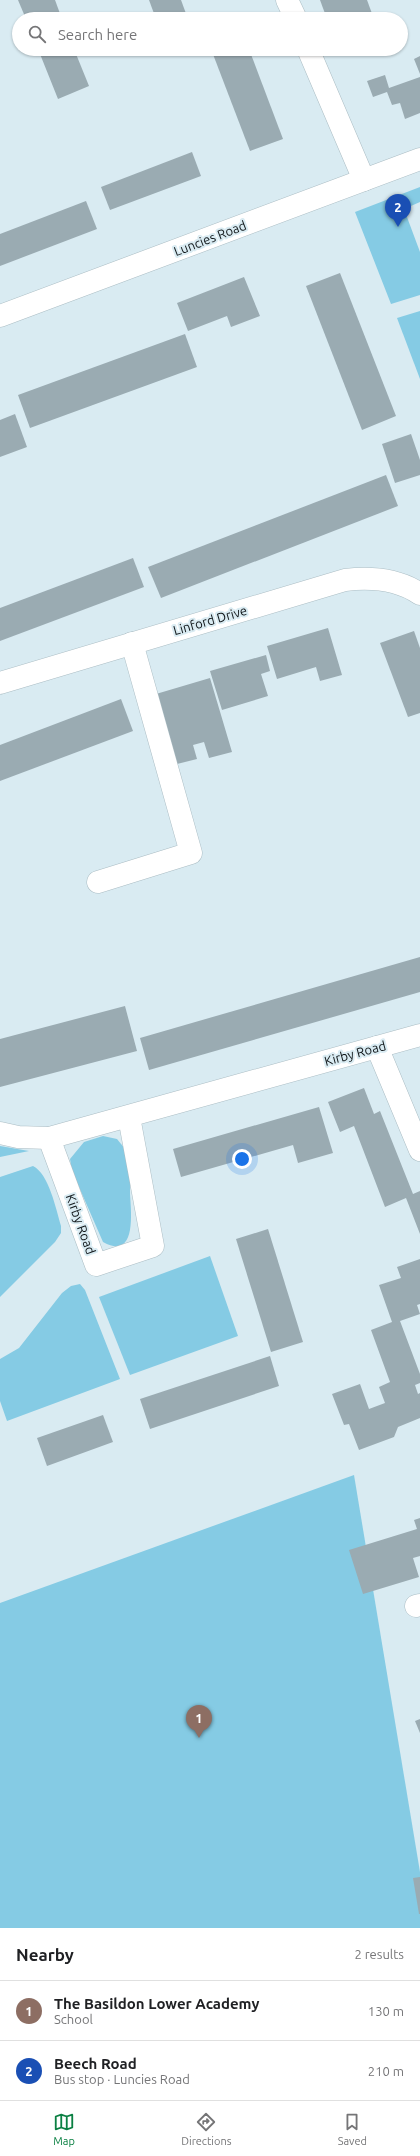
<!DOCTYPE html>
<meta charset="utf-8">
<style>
body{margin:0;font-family:Ubuntu,sans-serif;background:#f2f2f2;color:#202124}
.you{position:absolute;left:242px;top:1159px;width:14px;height:14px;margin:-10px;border:3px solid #fff;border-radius:50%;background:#1a73e8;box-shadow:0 0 0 6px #1a73e833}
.badge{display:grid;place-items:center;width:26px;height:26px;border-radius:50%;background:#0b8043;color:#fff;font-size:13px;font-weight:700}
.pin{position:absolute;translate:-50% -33px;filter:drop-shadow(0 1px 2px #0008)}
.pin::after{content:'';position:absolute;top:21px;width:14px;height:12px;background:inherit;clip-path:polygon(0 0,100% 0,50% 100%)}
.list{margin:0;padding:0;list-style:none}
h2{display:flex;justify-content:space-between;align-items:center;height:52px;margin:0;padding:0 16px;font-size:17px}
h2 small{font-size:13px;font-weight:400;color:#757577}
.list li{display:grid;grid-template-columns:26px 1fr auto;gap:12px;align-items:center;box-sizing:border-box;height:60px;padding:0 16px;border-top:1px solid #e0e0e0}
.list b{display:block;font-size:15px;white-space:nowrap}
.list p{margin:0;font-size:13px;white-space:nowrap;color:#757577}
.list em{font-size:13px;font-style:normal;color:#757577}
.icon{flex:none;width:22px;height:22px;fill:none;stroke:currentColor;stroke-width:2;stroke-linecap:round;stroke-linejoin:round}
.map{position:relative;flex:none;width:420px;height:1928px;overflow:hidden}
.search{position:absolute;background:#fff;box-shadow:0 1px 3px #0004;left:12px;right:12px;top:12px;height:44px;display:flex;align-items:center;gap:10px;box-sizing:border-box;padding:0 14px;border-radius:22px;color:#757577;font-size:15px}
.sheet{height:172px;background:#fff}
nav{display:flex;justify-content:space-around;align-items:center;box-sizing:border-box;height:56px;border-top:1px solid #e0e0e0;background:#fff;font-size:11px;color:#757577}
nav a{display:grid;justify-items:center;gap:2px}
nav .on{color:#0b8043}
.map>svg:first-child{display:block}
.green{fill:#85cbe4}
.building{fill:#9aabb2}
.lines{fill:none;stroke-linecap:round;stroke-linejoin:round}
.street-casing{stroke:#abbdc4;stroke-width:23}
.street{stroke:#fff;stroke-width:22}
.labels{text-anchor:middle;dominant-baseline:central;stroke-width:4;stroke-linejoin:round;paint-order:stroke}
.street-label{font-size:13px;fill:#101619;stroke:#d9ebf2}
</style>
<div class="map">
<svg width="420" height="1928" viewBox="0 0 420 1928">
<rect width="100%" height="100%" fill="#d9ebf2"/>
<!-- green -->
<g class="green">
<path d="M420,187V202L404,209L420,252V295L391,304L355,212Z"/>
<path d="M420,311V379L397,318Z"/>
<path d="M103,1136L117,1139C120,1143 124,1147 126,1151C131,1163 130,1181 130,1194C131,1212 137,1261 103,1242L72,1171L70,1159L84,1142Z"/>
<path d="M0,1146L29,1151L0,1157Z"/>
<path d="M33,1166C49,1174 56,1209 61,1226V1233L55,1242L0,1297V1177Z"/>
<path d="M210,1256L238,1336L130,1375L99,1297Z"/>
<path d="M80,1284L85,1290L120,1379L7,1421L0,1401V1359L19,1348L62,1293L71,1286Z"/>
<path d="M354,1475L420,1872V1928H0V1603Z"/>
</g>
<!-- building -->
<g class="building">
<path d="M18,0H55L62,19H26Z"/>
<path d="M149,0H181L188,19H156Z"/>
<path d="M320,0H367L374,19H327Z"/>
<path d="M38,49H74L89,86L58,99Z"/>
<path d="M211,49H249L283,139L250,151Z"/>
<path d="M420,56V74L414,59Z"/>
<path d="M385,75L389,88L420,77V113L405,119L400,103L392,105L387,92L373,97L367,81Z"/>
<path d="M192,152L201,176L110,210L101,187Z"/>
<path d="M86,201L97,229L0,266V234Z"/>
<path d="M340,273L396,416L362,430L306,286Z"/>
<path d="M244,277L260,316L231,327L227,316L188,331L177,303Z"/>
<path d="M185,334L197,367L30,428L18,395Z"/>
<path d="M15,414L27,447L0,457V420Z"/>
<path d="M411,434L420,460V475L395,483L382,444Z"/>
<path d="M386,475L398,506L161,598L148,567Z"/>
<path d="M133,558L144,587L0,641V608Z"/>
<path d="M328,628L342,675L320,681L316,667L277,679L267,646Z"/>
<path d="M414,631L420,648V713L408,717L380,643Z"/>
<path d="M266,655L270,671L261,674L268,696L222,710L210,671Z"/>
<path d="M210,678L232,752L209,758L204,742L193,745L197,759L177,764L156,694Z"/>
<path d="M121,699L133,731L0,781V745Z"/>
<path d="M420,957V992L149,1070L140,1038Z"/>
<path d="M125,1006L137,1051L0,1087V1039Z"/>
<path d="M364,1088L374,1114L380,1111L413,1194L420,1191V1234L406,1198L385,1207L354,1126L340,1132L328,1102Z"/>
<path d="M319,1107L333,1153L298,1163L293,1145L181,1177L173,1149Z"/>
<path d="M268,1229L303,1342L271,1352L236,1239Z"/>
<path d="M420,1259V1304L417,1305L420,1314L400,1321L420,1374V1383L415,1385L418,1394L420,1393V1418L398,1427L394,1437L359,1450L349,1424L344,1425L332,1394L360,1384L369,1409L385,1403L379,1387L390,1382L371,1330L392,1322L379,1285L401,1278L397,1267Z"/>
<path d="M270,1356L279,1386L150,1429L140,1399Z"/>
<path d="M103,1415L113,1442L47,1466L37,1438Z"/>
<path d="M420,1518V1556L413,1558L419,1577L363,1594L349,1550L417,1529L414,1520Z"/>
<path d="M420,1719V1733L415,1721Z"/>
<path d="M420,1877V1914H419L413,1878Z"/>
</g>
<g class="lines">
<!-- street casing -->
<g class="street-casing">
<g id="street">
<path d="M287,0L296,19"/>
<path d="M308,49L364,180"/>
<path d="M0,316L420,159"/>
<path d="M0,683L345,580C371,577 398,579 420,594"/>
<path d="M98,882L191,853L132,643"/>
<path d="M377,1047L420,1150"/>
<path d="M0,1133L18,1137L49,1138L420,1035"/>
<path d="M49,1138L96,1265L153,1246L129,1117"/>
<path d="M416,1606L420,1605"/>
</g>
</g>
<!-- street -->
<use href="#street" class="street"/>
</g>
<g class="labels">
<!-- street labels -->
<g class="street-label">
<text transform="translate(210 238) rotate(-21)">Luncies Road</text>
<text transform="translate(210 620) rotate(-16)">Linford Drive</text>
<text transform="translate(355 1053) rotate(-15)">Kirby Road</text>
<text transform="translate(81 1224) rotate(70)">Kirby Road</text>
</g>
</g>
</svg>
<div class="you"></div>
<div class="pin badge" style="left:199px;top:1738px;background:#8d6e63">1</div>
<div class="pin badge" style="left:398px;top:227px;background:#1a4fb4">2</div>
<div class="search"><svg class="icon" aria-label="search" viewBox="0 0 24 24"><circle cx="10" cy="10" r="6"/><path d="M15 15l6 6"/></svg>Search here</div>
</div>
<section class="sheet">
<h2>Nearby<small>2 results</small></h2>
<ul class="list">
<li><span class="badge" style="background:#8d6e63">1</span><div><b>The Basildon Lower Academy</b><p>School</p></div><em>130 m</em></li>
<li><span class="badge" style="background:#1a4fb4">2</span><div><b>Beech Road</b><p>Bus stop · Luncies Road</p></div><em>210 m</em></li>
</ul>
</section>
<nav>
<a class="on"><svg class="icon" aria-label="map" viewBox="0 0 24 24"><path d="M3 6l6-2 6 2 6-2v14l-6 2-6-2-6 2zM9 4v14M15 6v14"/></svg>Map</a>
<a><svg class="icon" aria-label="directions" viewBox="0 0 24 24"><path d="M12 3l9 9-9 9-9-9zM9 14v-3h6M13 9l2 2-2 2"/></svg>Directions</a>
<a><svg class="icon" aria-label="saved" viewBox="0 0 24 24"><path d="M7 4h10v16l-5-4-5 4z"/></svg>Saved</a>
</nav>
